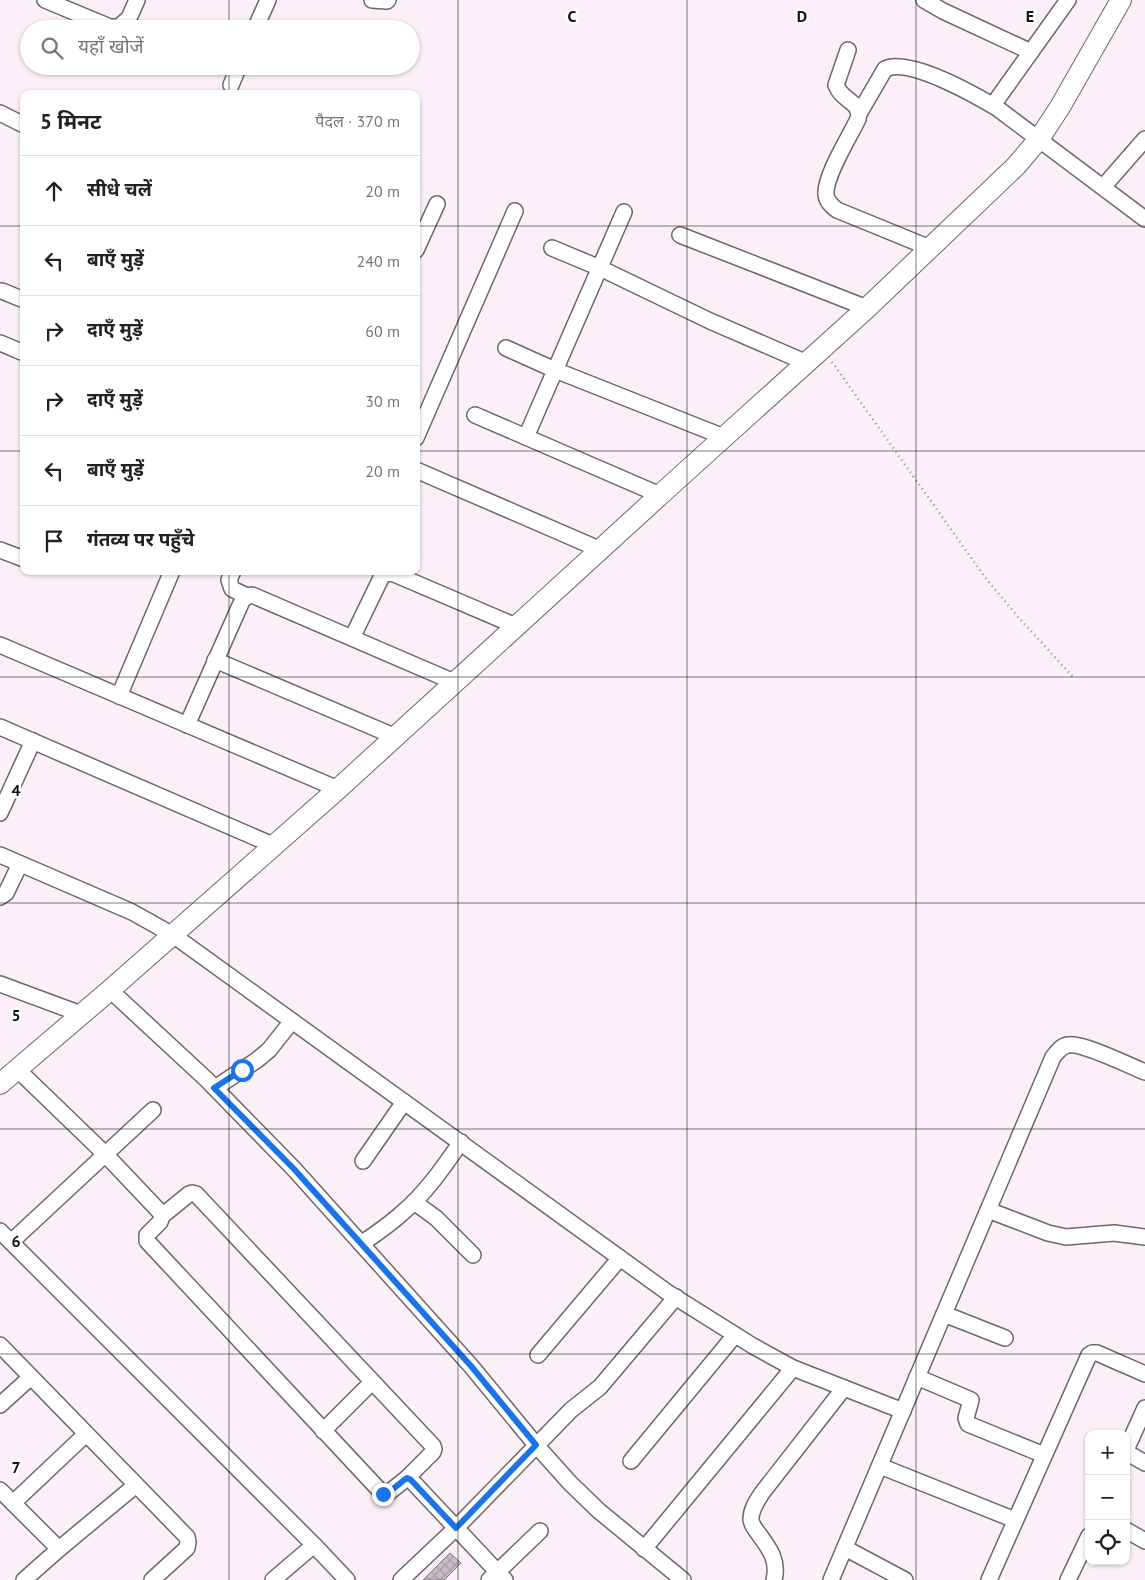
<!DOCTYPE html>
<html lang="hi">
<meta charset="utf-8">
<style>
body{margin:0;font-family:"PT Sans","Noto Sans Devanagari",sans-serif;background:#f6f6f6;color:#222}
.controls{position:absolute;right:15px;bottom:15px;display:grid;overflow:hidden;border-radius:10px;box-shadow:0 1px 4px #0004}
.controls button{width:45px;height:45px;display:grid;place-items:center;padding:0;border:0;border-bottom:1px solid #e0e0e0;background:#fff;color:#222;font:25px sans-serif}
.stop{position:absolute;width:15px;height:15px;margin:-11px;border:4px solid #1a73e8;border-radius:50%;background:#fff}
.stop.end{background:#1a73e8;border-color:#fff;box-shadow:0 1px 5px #0008}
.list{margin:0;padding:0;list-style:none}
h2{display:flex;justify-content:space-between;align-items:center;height:65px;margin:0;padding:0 20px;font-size:21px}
h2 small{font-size:16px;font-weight:400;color:#767676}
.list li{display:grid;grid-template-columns:32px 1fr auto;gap:15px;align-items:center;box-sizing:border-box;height:70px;padding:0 20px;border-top:1px solid #e0e0e0}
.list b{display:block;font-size:19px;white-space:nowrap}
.list em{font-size:16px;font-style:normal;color:#767676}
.icon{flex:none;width:28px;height:28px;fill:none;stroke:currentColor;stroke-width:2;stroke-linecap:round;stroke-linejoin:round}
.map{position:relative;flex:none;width:1145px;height:1580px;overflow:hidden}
.search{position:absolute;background:#fff;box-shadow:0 1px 4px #0004;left:20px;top:20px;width:400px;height:55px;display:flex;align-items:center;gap:12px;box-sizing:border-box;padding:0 18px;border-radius:28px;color:#767676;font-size:19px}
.panel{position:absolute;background:#fff;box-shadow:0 1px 4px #0004;left:20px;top:90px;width:400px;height:485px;border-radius:10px}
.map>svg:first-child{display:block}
.building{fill:url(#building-cross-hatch);stroke:#80767d}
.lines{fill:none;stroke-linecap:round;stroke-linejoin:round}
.street-casing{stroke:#70666d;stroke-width:18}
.secondary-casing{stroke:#70666d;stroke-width:22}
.path{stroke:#91898f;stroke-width:2.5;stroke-dasharray:1 4;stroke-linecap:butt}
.street{stroke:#fff;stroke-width:15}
.secondary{stroke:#fff;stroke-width:20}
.route{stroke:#1a73e8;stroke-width:6}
.grid{fill:none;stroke:#131012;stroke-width:1;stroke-opacity:0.55}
.grid-label{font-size:16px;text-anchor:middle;font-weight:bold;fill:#131012;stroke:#fff;stroke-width:5;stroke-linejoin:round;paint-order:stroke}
</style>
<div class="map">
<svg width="1145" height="1580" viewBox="0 0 1145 1580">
<defs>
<pattern id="building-cross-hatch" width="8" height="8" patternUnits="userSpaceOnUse" patternTransform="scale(1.25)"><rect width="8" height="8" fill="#c7bcc4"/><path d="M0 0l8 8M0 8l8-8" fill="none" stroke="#aaa1a7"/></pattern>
</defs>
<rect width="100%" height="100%" fill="#fbf0f8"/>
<!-- building -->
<path class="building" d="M450,1553L461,1563L444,1580H423Z"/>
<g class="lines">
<!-- street casing -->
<g class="street-casing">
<g id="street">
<path d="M45,0L110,27H119L129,18L137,0"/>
<path d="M372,0L387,1L388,0"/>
<path d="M924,0L943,11L1031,52"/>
<path d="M255,29L268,0"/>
<path d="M848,50L836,85C842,102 862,101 858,119C850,136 824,177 826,195C827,202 832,206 837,210L930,248"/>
<path d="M231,85L239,66"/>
<path d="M993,105L1068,0"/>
<path d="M860,112L885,69C909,57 975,95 997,108L1145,219"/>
<path d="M0,113L24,125"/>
<path d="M1103,187L1145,139"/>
<path d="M680,235L867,308"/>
<path d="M552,248L600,268L710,321L807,363"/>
<path d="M416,250L437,204"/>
<path d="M2,291L24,300"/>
<path d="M0,343L24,353"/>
<path d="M506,348L555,370L724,437"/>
<path d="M475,415L660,495"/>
<path d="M526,437L624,212"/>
<path d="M416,438L515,211"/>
<path d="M416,470L601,550"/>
<path d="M0,550L24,559"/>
<path d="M233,571L229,580L232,589L247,596"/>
<path d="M352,638L382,576L385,574L392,573L516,626"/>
<path d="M0,645L338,789"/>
<path d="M215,660L396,737"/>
<path d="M119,696L172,571"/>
<path d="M187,725L242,601L247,596L252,595L454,682"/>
<path d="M0,727L275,846"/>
<path d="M0,813L33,741"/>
<path d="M0,855L132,912L173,935L667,1292L753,1346L793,1368L903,1411"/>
<path d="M0,897L6,893L20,864"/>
<path d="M0,984L81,1014"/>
<path d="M110,990L206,1079L294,1169L471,1366L536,1445L570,1483L599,1511L683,1580"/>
<path d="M18,1070L105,1154L159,1211L162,1216L160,1222L147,1235V1241L383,1494L385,1495L387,1494L407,1478L411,1480L505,1580"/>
<path d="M215,1088L257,1060L269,1050L292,1021"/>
<path d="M363,1161L404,1102"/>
<path d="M414,1202L436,1218L473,1255"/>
<path d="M988,1210L1048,1233L1066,1237L1114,1233L1145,1237"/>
<path d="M162,1216L189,1194L192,1193L196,1194L433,1446L434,1449L433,1452L407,1478"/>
<path d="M0,1231L314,1545L347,1580"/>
<path d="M11,1242L153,1110"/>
<path d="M361,1244C374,1235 389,1225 401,1214C425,1194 443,1168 461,1142"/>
<path d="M944,1314L1005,1338"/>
<path d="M0,1345L187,1537L188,1542L187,1548L152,1580"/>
<path d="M538,1355L620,1258"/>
<path d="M917,1377L971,1400L966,1418L968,1424L1044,1455"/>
<path d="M0,1405L31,1377"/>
<path d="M323,1431L372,1382"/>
<path d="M1126,1450L1145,1408"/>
<path d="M1126,1452L1145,1463"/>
<path d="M631,1461L735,1335"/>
<path d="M880,1466L1015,1520"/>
<path d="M0,1490L59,1549"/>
<path d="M13,1503L86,1434"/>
<path d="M1126,1530L1145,1541"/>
<path d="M845,1548L905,1580"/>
<path d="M644,1549L793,1368"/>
<path d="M24,1580L59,1549L136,1485"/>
<path d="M273,1580L314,1545"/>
<path d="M401,1580L456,1528L571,1410L600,1387L676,1297"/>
<path d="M489,1580L540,1531"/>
<path d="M774,1580C779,1560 769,1548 758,1533C755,1529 751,1524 751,1519C751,1509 757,1501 762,1493L844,1388"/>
<path d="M831,1580L1053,1057C1057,1052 1061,1046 1068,1045C1082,1042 1130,1066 1145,1072"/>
<path d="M989,1580L1089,1355L1092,1353H1097L1145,1374"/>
<path d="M1068,1580L1089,1536"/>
</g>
</g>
<!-- secondary casing -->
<g class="secondary-casing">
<path id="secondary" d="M0,1084L110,990L338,789L660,495L867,308L1016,166L1039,139L1060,107L1121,0"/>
</g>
<!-- path -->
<path class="path" d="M832,362L987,580L1019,618L1074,678"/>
<!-- street -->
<use href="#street" class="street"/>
<!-- secondary -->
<use href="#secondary" class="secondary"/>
</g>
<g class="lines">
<!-- route -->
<path class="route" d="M242,1070L214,1088L294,1169L471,1366L536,1445L456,1528L411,1480L407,1478L404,1480L387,1494L385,1495L383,1494"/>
</g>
<!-- grid -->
<path class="grid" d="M229,0V29M458,0V1580M687,0V1580M916,0V1580M229,66V94M0,226H24M416,226H1145M0,451H24M416,451H1145M229,571V1580M0,677H1145M0,903H1145M0,1129H1145M0,1354H1145"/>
<g class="grid-label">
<text x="572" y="22">C</text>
<text x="802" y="22">D</text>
<text x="1030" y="22">E</text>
<text x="16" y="796">4</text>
<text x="16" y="1021">5</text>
<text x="16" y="1247">6</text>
<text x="16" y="1473">7</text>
</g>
</svg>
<div class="controls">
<button>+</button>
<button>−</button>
<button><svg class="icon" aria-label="locate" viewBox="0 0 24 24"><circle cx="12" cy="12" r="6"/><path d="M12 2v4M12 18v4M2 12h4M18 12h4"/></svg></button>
</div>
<div class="stop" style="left:242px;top:1070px"></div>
<div class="stop end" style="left:383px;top:1494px"></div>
<div class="search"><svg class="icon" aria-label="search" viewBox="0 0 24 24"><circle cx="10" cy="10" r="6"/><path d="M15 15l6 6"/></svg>यहाँ खोजें</div>
<section class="panel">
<h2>5 मिनट<small>पैदल · 370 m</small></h2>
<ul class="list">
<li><svg class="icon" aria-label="ahead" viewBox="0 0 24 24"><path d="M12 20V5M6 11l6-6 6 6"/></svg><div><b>सीधे चलें</b></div><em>20 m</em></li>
<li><svg class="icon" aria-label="left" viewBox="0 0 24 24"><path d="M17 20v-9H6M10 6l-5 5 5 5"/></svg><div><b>बाएँ मुड़ें</b></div><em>240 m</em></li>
<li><svg class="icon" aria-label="right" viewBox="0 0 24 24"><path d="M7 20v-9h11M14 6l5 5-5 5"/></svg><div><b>दाएँ मुड़ें</b></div><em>60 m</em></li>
<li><svg class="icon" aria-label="right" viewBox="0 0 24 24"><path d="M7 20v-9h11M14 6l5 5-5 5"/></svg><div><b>दाएँ मुड़ें</b></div><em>30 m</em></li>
<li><svg class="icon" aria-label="left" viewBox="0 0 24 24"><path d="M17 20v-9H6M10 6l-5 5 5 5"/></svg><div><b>बाएँ मुड़ें</b></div><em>20 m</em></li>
<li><svg class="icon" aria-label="arrive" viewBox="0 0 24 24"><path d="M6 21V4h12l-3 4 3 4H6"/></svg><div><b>गंतव्य पर पहुँचे</b></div></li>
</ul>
</section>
</div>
